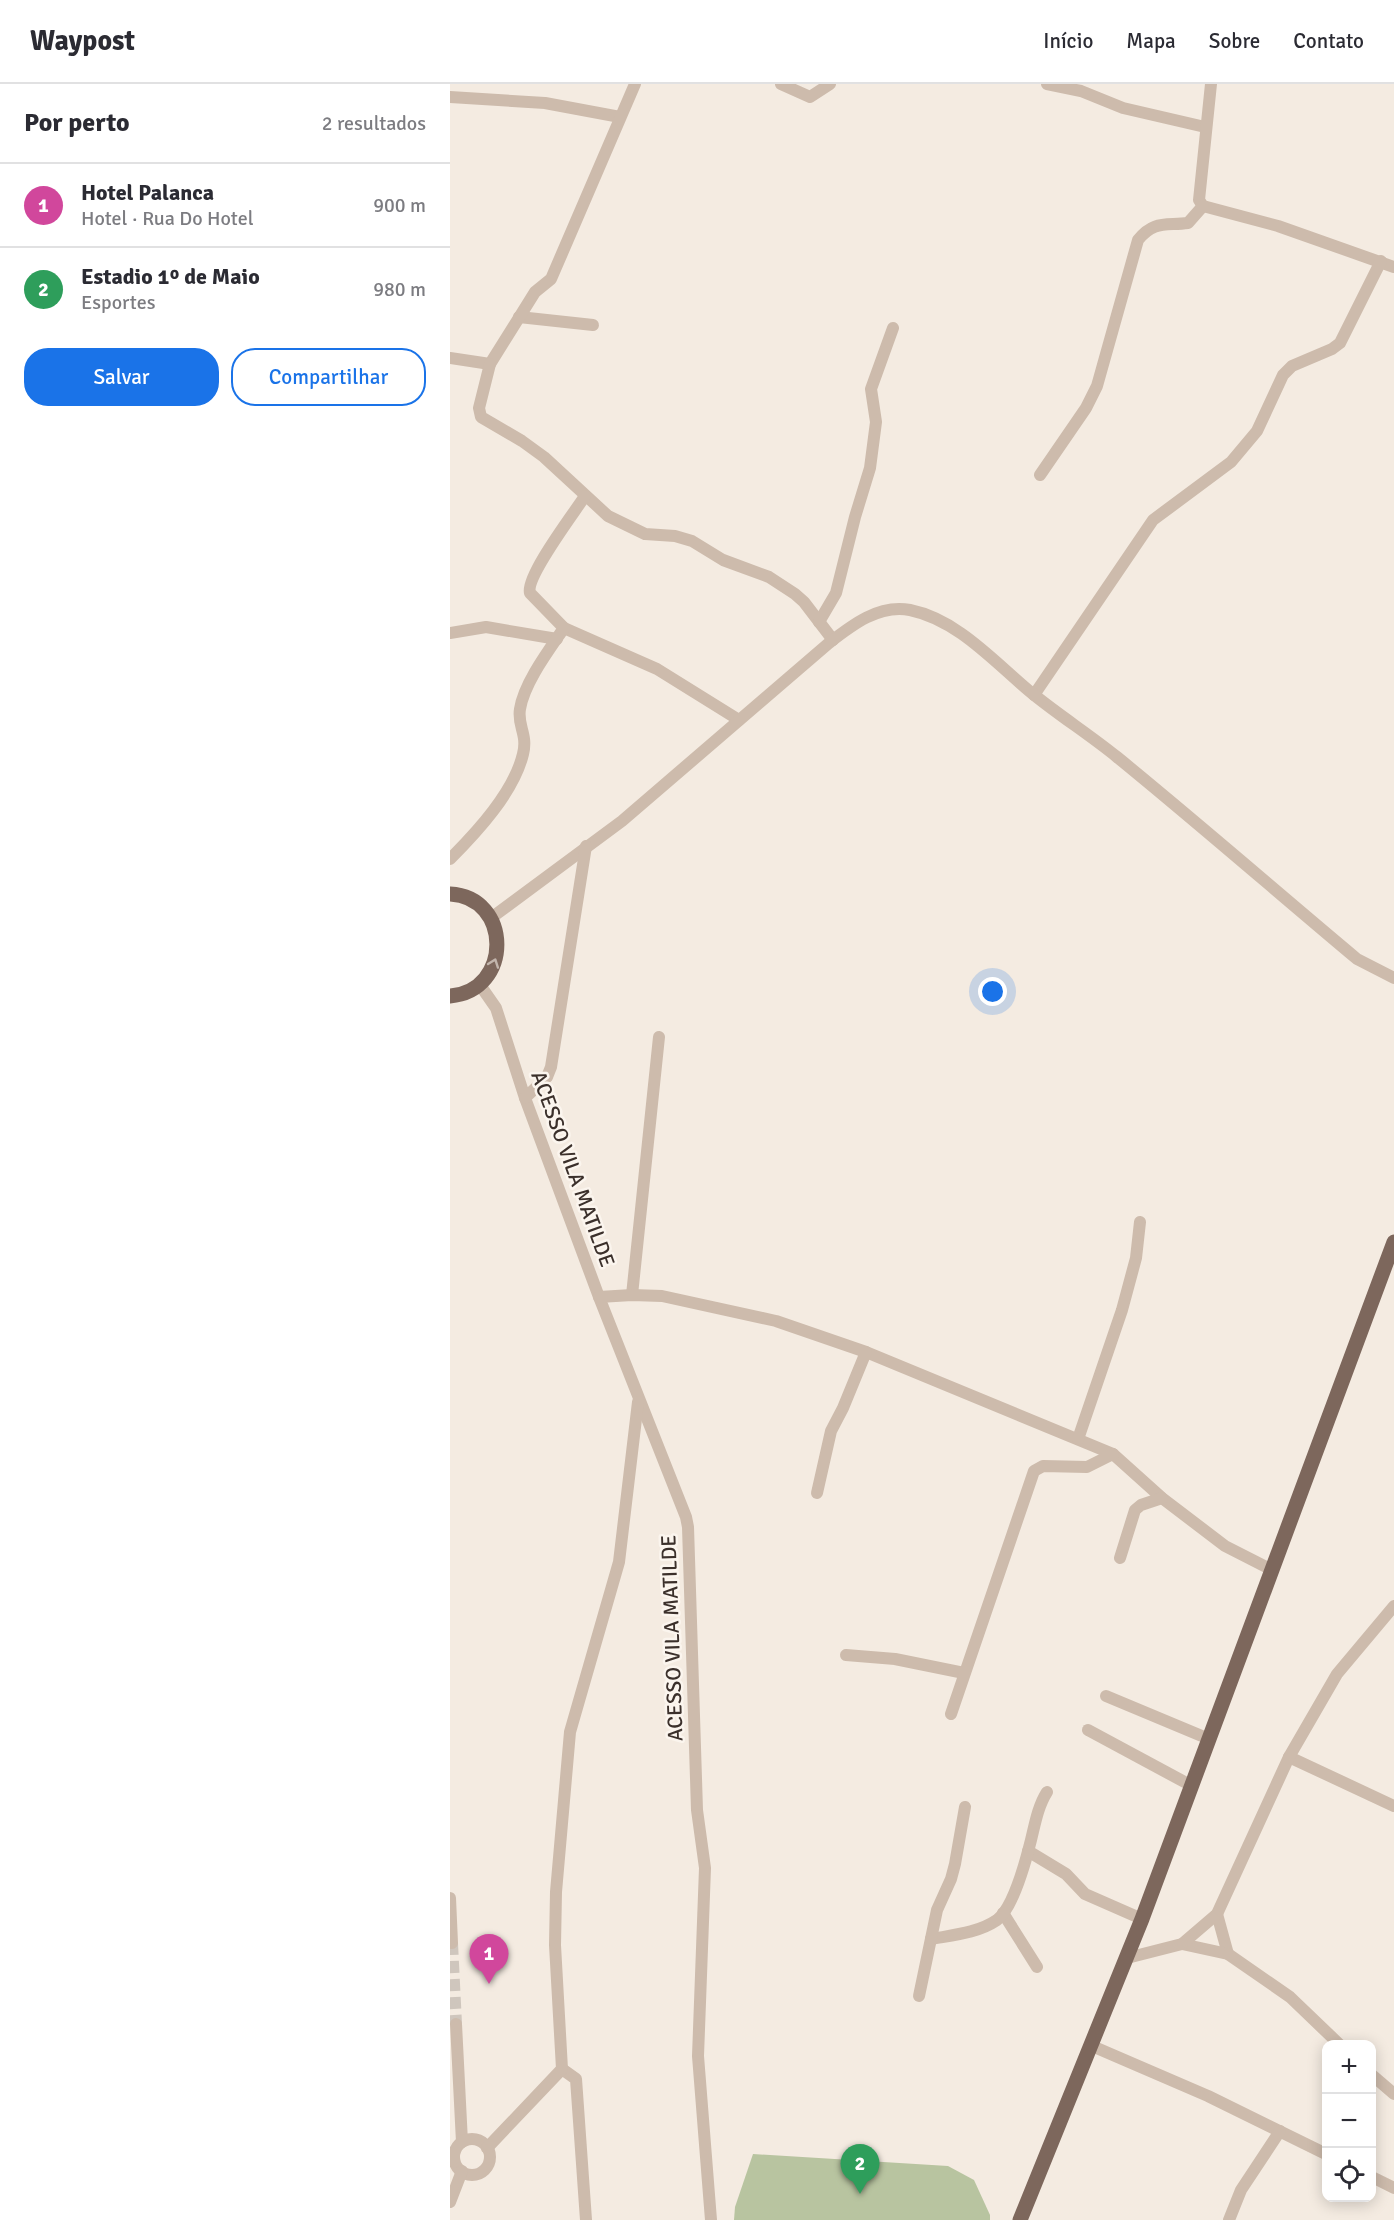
<!DOCTYPE html>
<html lang="pt">
<meta charset="utf-8">
<style>
body{margin:0;font-family:Signika,sans-serif;background:#f2f2f3;color:#2b2b33}
.controls{position:absolute;right:18px;bottom:18px;display:grid;overflow:hidden;border-radius:12px;box-shadow:0 3px 15px #0003}
.controls button{width:54px;height:54px;display:grid;place-items:center;padding:0;border:0;border-bottom:2px solid #e1e1e2;background:#fff;color:#2b2b33;font:30px sans-serif}
.you{position:absolute;left:543px;top:908px;width:21px;height:21px;margin:-15px;border:4px solid #fff;border-radius:50%;background:#1a73e8;box-shadow:0 0 0 9px #1a73e833}
.badge{display:grid;place-items:center;width:39px;height:39px;border-radius:50%;background:#1a73e8;color:#fff;font-size:20px;font-weight:700}
.pin{position:absolute;translate:-50% -50px;filter:drop-shadow(0 2px 3px #0008)}
.pin::after{content:'';position:absolute;top:32px;width:21px;height:18px;background:inherit;clip-path:polygon(0 0,100% 0,50% 100%)}
.list{margin:0;padding:0;list-style:none}
h2{display:flex;justify-content:space-between;align-items:center;height:78px;margin:0;padding:0 24px;font-size:26px}
h2 small{font-size:20px;font-weight:400;color:#7c7c81}
.list li{display:grid;grid-template-columns:39px 1fr auto;gap:18px;align-items:center;box-sizing:border-box;height:84px;padding:0 24px;border-top:2px solid #e1e1e2}
.list b{display:block;font-size:22px;white-space:nowrap}
.list p{margin:0;font-size:20px;white-space:nowrap;color:#7c7c81}
.list em{font-size:20px;font-style:normal;color:#7c7c81}
.actions{display:flex;gap:12px;padding:18px 24px}
.actions a{flex:1;padding:14px 0;border:2px solid #1a73e8;border-radius:24px;text-align:center;font-size:21px;color:#1a73e8}
.actions .main{background:#1a73e8;color:#fff}
.icon{flex:none;width:33px;height:33px;fill:none;stroke:currentColor;stroke-width:2;stroke-linecap:round;stroke-linejoin:round}
.map{position:relative;flex:none;width:944px;height:2136px;overflow:hidden}
header{display:flex;align-items:center;gap:36px;box-sizing:border-box;height:84px;padding:0 30px;background:#fff;border-bottom:2px solid #e1e1e2}
header strong{font-size:28px}
nav{display:flex;gap:33px;margin-inline-start:auto;font-size:21px}
main{display:flex}
aside{flex:1;background:#fff}
.map>svg:first-child{display:block}
.green{fill:#b8c4a0}
.lines{fill:none;stroke-linecap:round;stroke-linejoin:round}
.minor-tunnel{stroke:#cfc6bd;stroke-width:12;stroke-dasharray:12 6;stroke-linecap:butt}
.minor{stroke:#cdbbac;stroke-width:12}
.major{stroke:#7d675c;stroke-width:15}
.oneway{stroke:#c2b5ac}
.labels{text-anchor:middle;dominant-baseline:central;stroke-width:5;stroke-linejoin:round;paint-order:stroke}
.street-label{font-size:21px;fill:#3b302b;stroke:#fbf5ee}
</style>
<header>
<strong>Waypost</strong>
<nav><a>Início</a><a>Mapa</a><a>Sobre</a><a>Contato</a></nav>
</header>
<main>
<aside>
<h2>Por perto<small>2 resultados</small></h2>
<ul class="list">
<li><span class="badge" style="background:#d1479c">1</span><div><b>Hotel Palanca</b><p>Hotel · Rua Do Hotel</p></div><em>900 m</em></li>
<li><span class="badge" style="background:#2e9e5b">2</span><div><b>Estadio 1º de Maio</b><p>Esportes</p></div><em>980 m</em></li>
</ul>
<div class="actions"><a class="main">Salvar</a><a>Compartilhar</a></div>
</aside>
<div class="map">
<svg width="944" height="2136" viewBox="0 0 944 2136">
<rect width="100%" height="100%" fill="#f4ebe1"/>
<!-- green -->
<path class="green" d="M303,2070L498,2082L524,2096L540,2131V2136H284L285,2123Z"/>
<g class="lines">
<!-- minor-tunnel -->
<path class="minor-tunnel" d="M2,1859L6,1940"/>
<!-- minor -->
<g class="minor">
<path d="M331,0L360,13L380,0"/>
<path d="M597,0L631,7L673,24L755,43"/>
<path d="M761,0L749,116L753,122L828,142L944,183"/>
<path d="M0,13L95,19L170,33"/>
<path d="M69,233L143,241"/>
<path d="M0,274L40,280L85,208L101,195L185,0"/>
<path d="M40,280L29,324L31,333L72,357L94,373L158,432L195,450L225,452L242,457L273,476L319,493L345,510L354,518L383,556"/>
<path d="M590,391L636,324L647,302L688,156C704,136 716,142 738,139L753,122"/>
<path d="M369,538L386,509L405,433L420,384L426,338L421,305L443,244"/>
<path d="M114,544L207,585L289,636"/>
<path d="M0,549L36,543L107,555"/>
<path d="M584,611L703,436L781,378L807,347L833,291L842,282L882,265L890,259L931,177"/>
<path d="M0,775C27,748 64,708 73,670C78,650 67,642 70,625C74,599 99,566 114,544L80,509C75,493 124,429 135,412"/>
<path d="M41,834L172,737L379,559C402,541 429,520 460,526C509,536 546,580 583,610C610,632 640,651 667,673C748,739 827,808 907,875L944,894"/>
<path d="M30,901L46,924L75,1014L149,1213L236,1433L238,1443L247,1726L255,1784L248,1972L261,2136"/>
<path d="M75,1014L97,993L101,983L136,762"/>
<path d="M182,1211L209,953"/>
<path d="M149,1213L182,1211L212,1212L326,1237L416,1268L663,1370L712,1414L775,1462L822,1486"/>
<path d="M628,1355L672,1226L686,1174L690,1138"/>
<path d="M367,1409L381,1347L393,1324L416,1268"/>
<path d="M670,1474L685,1426L691,1421L712,1414"/>
<path d="M396,1571L445,1575L514,1589"/>
<path d="M656,1612L759,1655"/>
<path d="M501,1630L584,1387L593,1382L637,1383L663,1370"/>
<path d="M638,1646L742,1702"/>
<path d="M839,1673L944,1722"/>
<path d="M578,1767L616,1790L635,1810L692,1835"/>
<path d="M0,1814L2,1859"/>
<path d="M553,1829L587,1883"/>
<path d="M767,1830L778,1870"/>
<path d="M481,1855C503,1851 528,1849 547,1836C563,1824 576,1776 581,1756C585,1740 588,1722 597,1708"/>
<path d="M732,1860L778,1870L840,1913L889,1960"/>
<path d="M677,1874L732,1860L767,1830L839,1673L887,1590L944,1522"/>
<path d="M469,1912L487,1826L501,1795L505,1780L515,1723"/>
<path d="M6,1940L12,2058"/>
<path d="M642,1962L758,2012L876,2070"/>
<path d="M112,1985L126,1995L136,2136"/>
<path d="M922,1991L944,2010"/>
<circle cx="22" cy="2073" r="18"/>
<path d="M37,2064L112,1985L105,1861L106,1808L120,1648L169,1478L188,1318"/>
<path d="M922,2093L944,2104"/>
<path d="M0,2118L12,2087"/>
<path d="M779,2136L791,2106L830,2047"/>
</g>
<!-- major -->
<g class="major">
<path d="M0,810C62,813 63,907 0,912"/>
<path d="M570,2136L692,1835L944,1158"/>
</g>
</g>
<!-- one-way arrows -->
<defs><path id="oneway-chevron" d="M-2-3.5L2.5 0L-2 3.5" fill="none" stroke-width="1.6" stroke-linecap="round" stroke-linejoin="round" transform="scale(1.5)"/></defs>
<use class="oneway" href="#oneway-chevron" transform="translate(44 879) rotate(-70)"/>
<g class="labels">
<!-- street labels -->
<g class="street-label">
<text transform="translate(123 1085) rotate(70)">ACESSO VILA MATILDE</text>
<text transform="translate(222 1554) rotate(-92)">ACESSO VILA MATILDE</text>
</g>
</g>
</svg>
<div class="controls">
<button>+</button>
<button>−</button>
<button><svg class="icon" aria-label="locate" viewBox="0 0 24 24"><circle cx="12" cy="12" r="6"/><path d="M12 2v4M12 18v4M2 12h4M18 12h4"/></svg></button>
</div>
<div class="you"></div>
<div class="pin badge" style="left:39px;top:1900px;background:#d1479c">1</div>
<div class="pin badge" style="left:410px;top:2110px;background:#2e9e5b">2</div>
</div>
</main>
